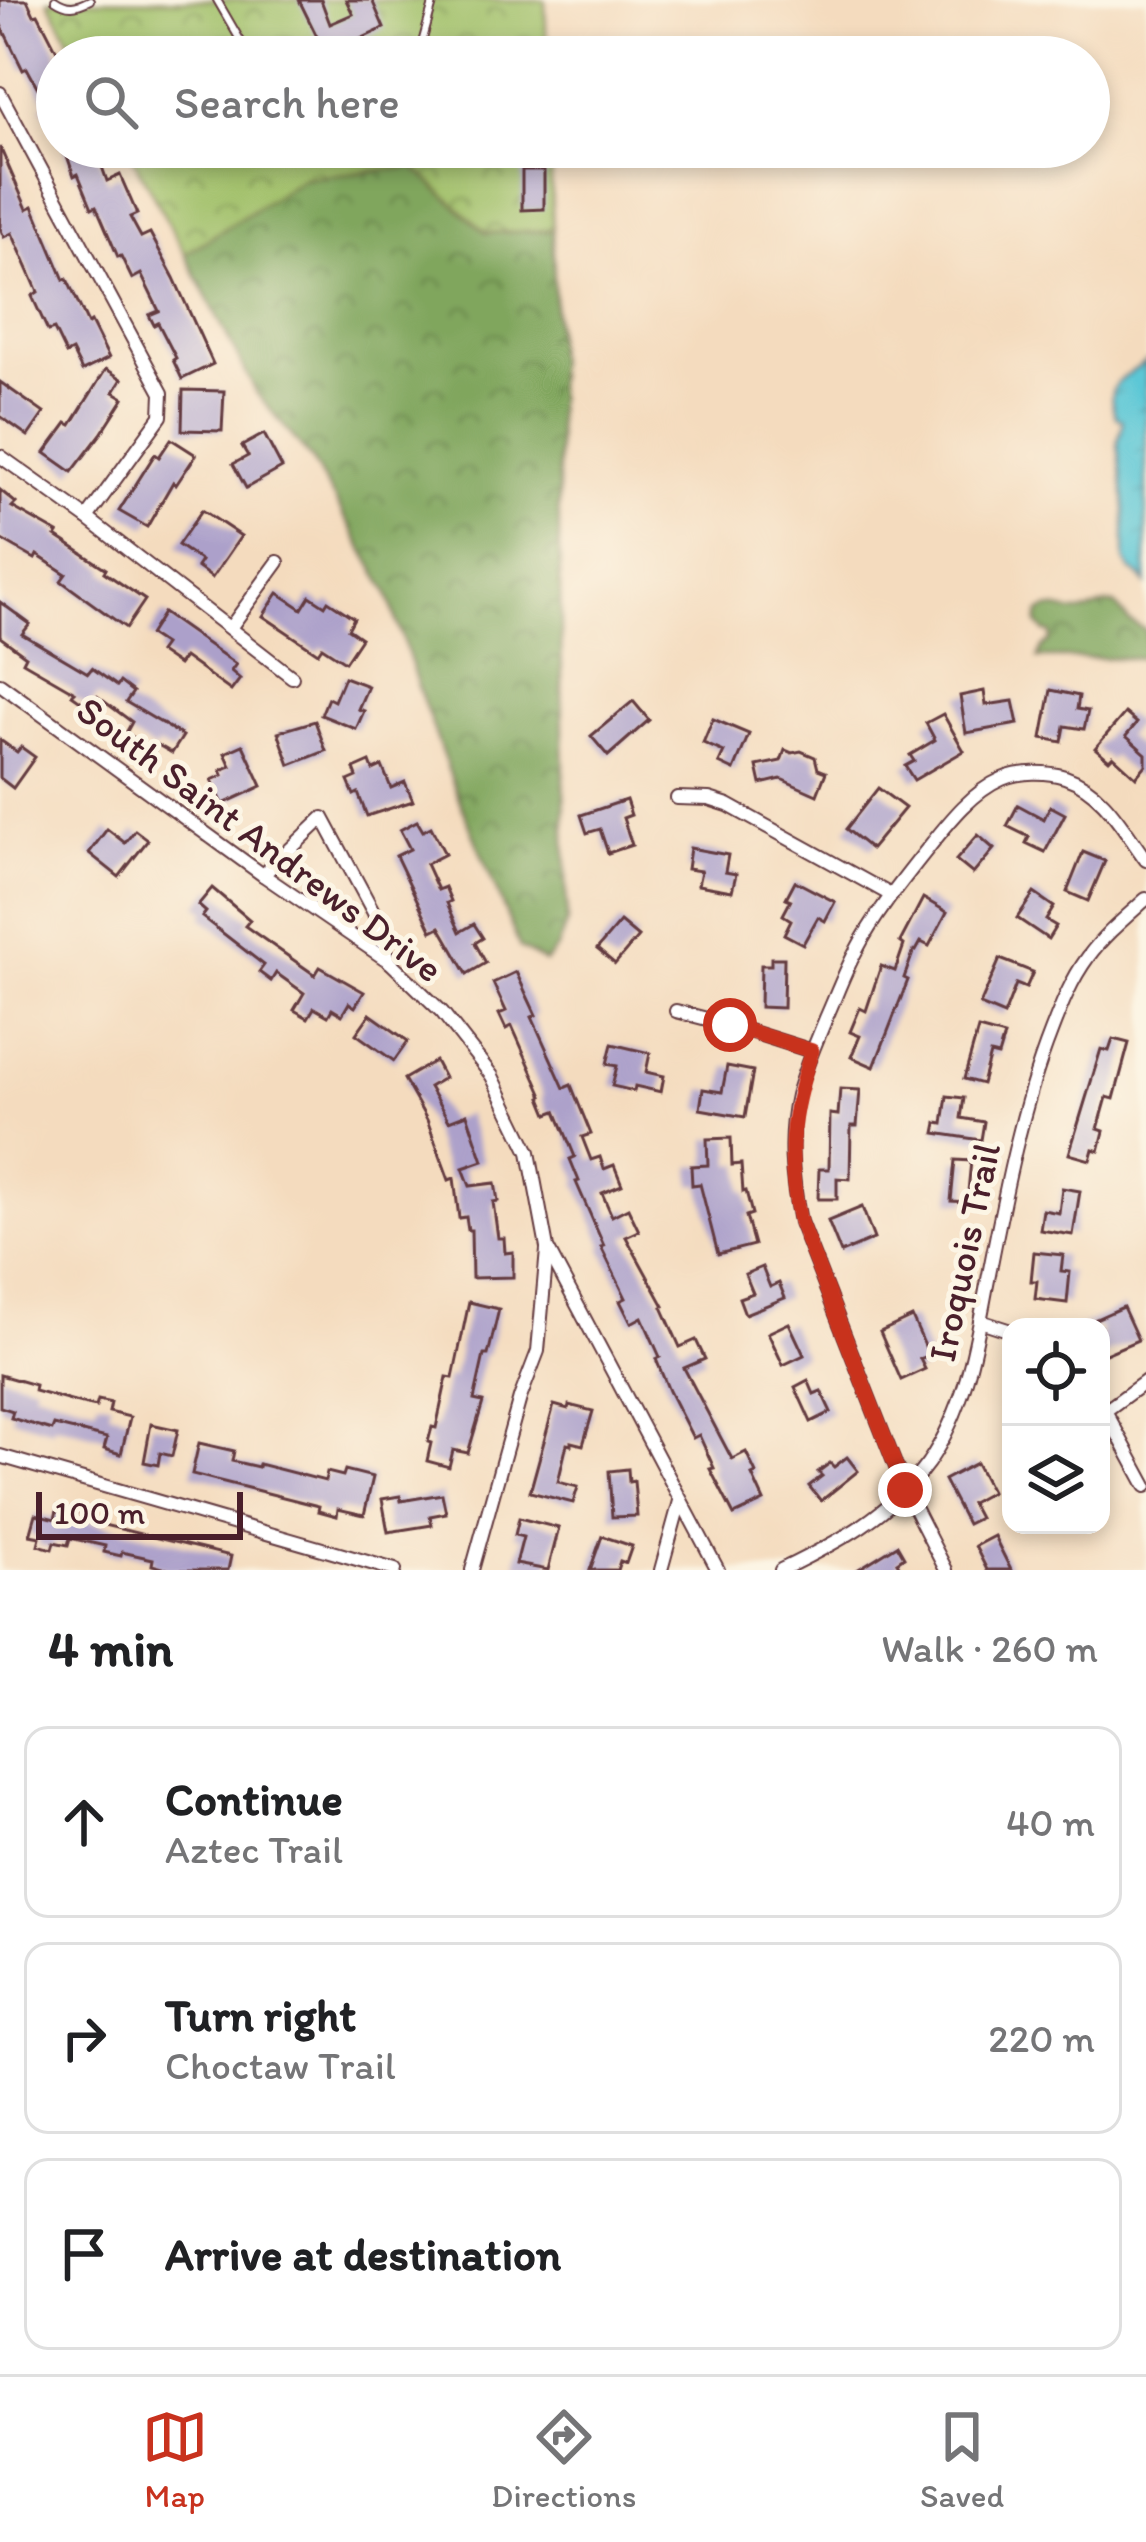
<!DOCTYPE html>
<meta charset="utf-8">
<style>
body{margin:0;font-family:Itim,sans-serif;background:#f6f6f6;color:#202124}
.controls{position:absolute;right:36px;bottom:36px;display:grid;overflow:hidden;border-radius:24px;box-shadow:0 6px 18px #0003}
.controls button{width:108px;height:108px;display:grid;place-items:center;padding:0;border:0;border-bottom:3px solid #e0e0e0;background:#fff;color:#202124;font:60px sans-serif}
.scale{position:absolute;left:36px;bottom:30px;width:207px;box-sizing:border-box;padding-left:12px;border:6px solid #4a1f2b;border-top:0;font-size:33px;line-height:42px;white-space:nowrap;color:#4a1f2b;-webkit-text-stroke:9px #fcf5e5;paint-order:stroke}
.stop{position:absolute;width:36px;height:36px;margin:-27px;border:9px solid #c8321e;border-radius:50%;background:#fff}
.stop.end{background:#c8321e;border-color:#fff;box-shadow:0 3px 12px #0008}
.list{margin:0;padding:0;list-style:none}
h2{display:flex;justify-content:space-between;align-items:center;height:156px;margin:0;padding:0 48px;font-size:51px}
h2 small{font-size:39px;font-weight:400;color:#757577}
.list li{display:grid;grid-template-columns:78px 1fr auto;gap:36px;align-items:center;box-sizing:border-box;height:192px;margin:0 24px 24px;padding:0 24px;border:3px solid #e0e0e0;border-radius:24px}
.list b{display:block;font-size:45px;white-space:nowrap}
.list p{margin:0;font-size:39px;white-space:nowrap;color:#757577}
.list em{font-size:39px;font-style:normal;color:#757577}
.icon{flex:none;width:66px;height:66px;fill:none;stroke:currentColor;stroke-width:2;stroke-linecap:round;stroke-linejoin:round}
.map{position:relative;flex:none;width:1146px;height:1570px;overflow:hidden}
.search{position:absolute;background:#fff;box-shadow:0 6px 18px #0003;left:36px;right:36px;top:36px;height:132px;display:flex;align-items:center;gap:30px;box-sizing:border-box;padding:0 42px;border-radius:66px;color:#757577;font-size:45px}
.sheet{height:804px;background:#fff}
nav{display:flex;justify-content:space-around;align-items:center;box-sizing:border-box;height:168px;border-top:3px solid #e0e0e0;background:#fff;font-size:33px;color:#757577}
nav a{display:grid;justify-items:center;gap:6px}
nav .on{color:#c8321e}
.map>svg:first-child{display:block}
.forest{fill:url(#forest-crowns);stroke:#656244;stroke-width:3}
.park{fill:url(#park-crowns);stroke:#75704a;stroke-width:3}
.water{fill:url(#water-ripples);stroke:#537380;stroke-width:3}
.building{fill:#aca0ca}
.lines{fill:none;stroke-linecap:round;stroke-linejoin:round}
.service-casing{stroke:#643b41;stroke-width:10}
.minor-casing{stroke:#643b41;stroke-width:16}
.service{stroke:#fff;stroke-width:6}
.minor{stroke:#fff;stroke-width:12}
.route{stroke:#c8321e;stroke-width:15}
.labels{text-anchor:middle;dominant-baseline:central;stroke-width:10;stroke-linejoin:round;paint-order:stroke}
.street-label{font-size:39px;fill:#4a1f2b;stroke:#fcf5e5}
</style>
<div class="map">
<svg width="1146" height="1570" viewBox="0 0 1146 1570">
<defs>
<pattern id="forest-crowns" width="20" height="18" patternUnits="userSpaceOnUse" patternTransform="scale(3)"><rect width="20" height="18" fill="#80a65d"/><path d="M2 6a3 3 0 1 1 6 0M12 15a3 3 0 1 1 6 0" fill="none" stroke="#6b874d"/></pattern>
<pattern id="park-crowns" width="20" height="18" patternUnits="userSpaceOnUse" patternTransform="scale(3)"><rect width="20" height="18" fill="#a0c069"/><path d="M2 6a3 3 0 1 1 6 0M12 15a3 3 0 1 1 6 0" fill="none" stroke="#849b57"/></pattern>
<pattern id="water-ripples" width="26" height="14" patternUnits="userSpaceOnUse" patternTransform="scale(3)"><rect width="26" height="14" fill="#5cc7d6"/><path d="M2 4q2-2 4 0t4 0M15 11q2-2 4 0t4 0" fill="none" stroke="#52aab8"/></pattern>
</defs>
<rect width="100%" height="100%" fill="#fcf5e5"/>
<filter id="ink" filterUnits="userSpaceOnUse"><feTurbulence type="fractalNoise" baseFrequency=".00833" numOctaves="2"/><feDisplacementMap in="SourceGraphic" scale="24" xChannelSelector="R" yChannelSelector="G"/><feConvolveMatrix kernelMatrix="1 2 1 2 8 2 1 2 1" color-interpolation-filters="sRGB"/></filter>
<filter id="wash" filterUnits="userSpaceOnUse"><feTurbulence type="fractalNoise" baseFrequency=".004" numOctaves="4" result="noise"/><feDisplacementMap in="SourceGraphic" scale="48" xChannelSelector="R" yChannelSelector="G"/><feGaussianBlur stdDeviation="2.7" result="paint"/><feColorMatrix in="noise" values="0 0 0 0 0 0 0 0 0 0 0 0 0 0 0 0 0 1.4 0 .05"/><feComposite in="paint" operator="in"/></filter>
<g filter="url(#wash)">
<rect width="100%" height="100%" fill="#f4dbbe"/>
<!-- forest -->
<g class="forest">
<path d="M414,167L486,233L553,230L567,922L557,948L545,962L520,948L458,797L417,684L387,591L312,460L257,394L185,254L304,178Z"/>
<path d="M1106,604H1115L1129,621L1146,630V658H1038L1042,648L1051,640V633L1045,632L1037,624L1039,613C1054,603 1061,612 1077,612C1088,612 1096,608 1106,604Z"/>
</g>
<!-- park -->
<g class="park">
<path d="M48,0H545L547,57H79Z"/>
<path d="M127,147H550L553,230L486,233L414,167L304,178L185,254Z"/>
</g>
<!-- water -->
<path class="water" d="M1146,361V584L1137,574L1131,571L1125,560V501L1118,445C1118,436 1124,429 1122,420L1116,417C1101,380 1126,379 1146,361Z"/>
<g id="blocks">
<!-- building -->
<g class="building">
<path d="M0,0H27L34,15L38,14L57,51V124L54,118L49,120L41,106L46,103L27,68L23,70L0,23Z"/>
<path d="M299,0H321L330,24L353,14L346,0H372L384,28L326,55Z"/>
<path d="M0,147L27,209L33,206L64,280L67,279L88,324L91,322L109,358L82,371L72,351L66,354L54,329L48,331L32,296L38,292L12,233L4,237L0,228Z"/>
<path d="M64,147H95L107,181L120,175L137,214L130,217L141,237L150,233L174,278L213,364L182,379L173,360L176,358L158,323L154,325L149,315L159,311L141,274L132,279L121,256L118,257L96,206L92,208L78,174L74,176Z"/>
<path d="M522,170H544V209L522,210Z"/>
<path d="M106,369L122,379L114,392L124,398L101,434L72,472L45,453L67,423L71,425Z"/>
<path d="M0,382L44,413L28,436L0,416Z"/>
<path d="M183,390L224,391L222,431L182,430Z"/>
<path d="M264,434L282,468L246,488L233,464L248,456L242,446Z"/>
<path d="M171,439L196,455L176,485L173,482L147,527L119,511L155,454L159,457Z"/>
<path d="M0,490L16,503L12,507L58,533L56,536L106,569L104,572L145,600L126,628L61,581L66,574L37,555L35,559L0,539Z"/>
<path d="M202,510L241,536L212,578L197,567L201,561L178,545Z"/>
<path d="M278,593L302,609L310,596L325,606L328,601L354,618L348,629L361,638L345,662L322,647L318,653L263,616Z"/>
<path d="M0,602L30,624L22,634L88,673L92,668L117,686L120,682L133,692L126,702L183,736L172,753L158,745L155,750L126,733L132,722L97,696L89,707L72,695L75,692L23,662L26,656L0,637Z"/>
<path d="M163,613L236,664L231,671L240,679L231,691L184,657L178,665L159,652L164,645L149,635Z"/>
<path d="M344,677L368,686L358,709L364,711L356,729L321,715L328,698L334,701Z"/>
<path d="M1051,690L1079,696L1077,709L1088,711L1084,729L1065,726L1062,742L1042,738Z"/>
<path d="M984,691L986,705L1013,701L1018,724L966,733L960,696Z"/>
<path d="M633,701L649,720L608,756L591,736Z"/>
<path d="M1125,713L1137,723L1126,736L1146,754V765L1136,777L1113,756L1109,760L1095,748Z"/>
<path d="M943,714L964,751L914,780L905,766L914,761L910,755L935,740L926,723Z"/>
<path d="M713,719L749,734L734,770L719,763L724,752L703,743Z"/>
<path d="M315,721L326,751L290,765L278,732Z"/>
<path d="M0,740L17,752L21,747L35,757L13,788L0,778Z"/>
<path d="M243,745L262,786L223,804L212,780L223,775L221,770L231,766L225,753Z"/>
<path d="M785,750L792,753L801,751L815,757L818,769L826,772L817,795L781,779L761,784L757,766L781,761Z"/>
<path d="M370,762L373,770L382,766L391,788L405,782L413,801L367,816L358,793L354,795L348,781L357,777L354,769Z"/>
<path d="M878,788L905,808L871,849L846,829Z"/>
<path d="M626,800L631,815L623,818L632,845L608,853L600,829L587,833L581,815Z"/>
<path d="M1018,805L1044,819L1050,806L1065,814L1045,852L1026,843L1029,837L1007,826Z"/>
<path d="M417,821L423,831L431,827L445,854L426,864L438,890L445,887L451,901L447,903L460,932L474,924L483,938L475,943L486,963L467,974L440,927L432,931L396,856L410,849L400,830Z"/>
<path d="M107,829L125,843L135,830L148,840L119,877L89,853Z"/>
<path d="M978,835L994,849L973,874L956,860Z"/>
<path d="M690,848L728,855L725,872L736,874L732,891L698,885L701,871L687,869Z"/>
<path d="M1083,852L1105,861L1088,901L1067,892Z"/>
<path d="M795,881L835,902L825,921L818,917L803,944L784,934L791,920L783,915L791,900L786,898Z"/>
<path d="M212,888L250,920L245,926L315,975L320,967L364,992L355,1007L349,1003L342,1015L332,1009L328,1016L314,1008L308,1018L294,1010L304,993L276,973L271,981L259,972L264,965L202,917L206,912L198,905Z"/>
<path d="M1034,893L1054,907L1046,920L1056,926L1048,939L1017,918Z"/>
<path d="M923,898L947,912L929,946L921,942L916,951L914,950L904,978L908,980L874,1067L851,1057L860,1036L850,1032L860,1008L866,1011L881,966L895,971L904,945L900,942Z"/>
<path d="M620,922L638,937L615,964L597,949Z"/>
<path d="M771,958H784L783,1008L760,1007L761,965H771Z"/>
<path d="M1000,959L1033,972L1026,988L1016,984L1004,1015L980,1005Z"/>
<path d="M516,972L536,1015L532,1017L564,1088L571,1085L591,1134L582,1137L591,1160L600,1157L604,1169L614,1165L622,1185L602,1193L612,1216L628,1208L639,1231L626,1237L664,1306L662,1307L680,1347L696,1340L705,1359L684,1368L732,1459L746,1452L756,1473L752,1475L764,1501L734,1515L710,1469L714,1468L699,1435L693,1438L669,1391L656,1359L660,1357L642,1317L631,1323L620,1301L626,1298L601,1247L604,1246L576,1182L579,1181L570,1159L575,1157L556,1111L548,1114L541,1097L543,1096L512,1026L506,1029L499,1014L506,1011L493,983Z"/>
<path d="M370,1014L408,1041L394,1061L356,1034Z"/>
<path d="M978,1029L1004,1036L998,1056L990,1054L982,1084L964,1079Z"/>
<path d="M1113,1039L1129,1043L1114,1099L1107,1097L1098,1129L1104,1131L1099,1151L1093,1149L1090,1160L1069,1154L1101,1049L1109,1051Z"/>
<path d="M612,1044L650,1053L646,1072L664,1076L661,1092L635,1086L634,1091L612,1086L617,1066L607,1064Z"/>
<path d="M435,1061L444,1078L429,1087L449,1121L467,1114L483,1161L463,1168L470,1186L495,1183L498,1201L493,1202L498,1238H504L505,1253L513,1252V1277L472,1278L471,1230H468L466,1217L459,1218L454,1178L449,1180L427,1120L404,1079Z"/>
<path d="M727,1066L753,1071L745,1117L700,1109L703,1089L722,1092Z"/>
<path d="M840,1089L860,1090L857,1126H851L850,1179L837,1178V1199H818L819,1169H829L830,1114L838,1115Z"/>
<path d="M947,1096L964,1098L961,1118L984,1122L981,1140L935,1133L937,1123L943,1124Z"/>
<path d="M731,1138L732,1165L741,1164L743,1192L746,1191L752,1214L746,1216L754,1245L718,1254L700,1184L692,1185L691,1166L708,1165L707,1139Z"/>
<path d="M955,1160L971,1161L967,1202L951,1201Z"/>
<path d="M1062,1188L1080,1191L1073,1235L1040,1230L1043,1210L1059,1213Z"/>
<path d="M862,1207L874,1239L841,1253L828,1221Z"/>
<path d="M1034,1252L1063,1255L1061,1271L1070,1272L1067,1303L1035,1299L1037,1281H1031Z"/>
<path d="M762,1267L770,1287L779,1283L785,1298L745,1314L739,1298L753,1293L745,1274Z"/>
<path d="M469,1302L499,1309L488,1355H484L474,1400L483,1402L468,1453L453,1450L449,1467L427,1461L431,1443L428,1442L432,1427L436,1428L447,1377L453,1378Z"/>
<path d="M1123,1307L1138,1340L1101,1356V1327H1078Z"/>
<path d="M912,1317L929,1355L920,1359L925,1369L901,1380L880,1332Z"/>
<path d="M789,1323L804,1355L783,1365L768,1333Z"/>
<path d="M0,1375L35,1385L34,1391L78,1403L96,1407L98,1400L111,1403L109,1412L130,1417L121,1454L104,1449L107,1438L54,1425L52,1430L11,1418L13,1411L0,1407Z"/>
<path d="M808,1380L814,1394L821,1391L831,1412L811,1422L795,1387Z"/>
<path d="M554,1405L568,1409L569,1405L593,1411L583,1445L571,1442V1445L567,1444L558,1482L578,1487L573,1503L530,1492Z"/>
<path d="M151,1424L178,1430L172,1456L160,1453L158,1465L144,1462Z"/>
<path d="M199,1443L234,1451L232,1461L258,1467L259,1464L325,1481L327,1472L343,1476L345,1470L373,1477L364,1515L338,1509L337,1516L318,1511L319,1506L192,1474Z"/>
<path d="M847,1457L858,1471L821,1501L809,1486L822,1476L818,1472L830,1463L834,1467Z"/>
<path d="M976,1463L991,1492L971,1503L979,1518L967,1524L944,1480Z"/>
<path d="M628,1469L629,1482L634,1481L637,1516L612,1517L609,1471Z"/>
<path d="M442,1494L446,1513L430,1516L432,1525L388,1532L382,1499L400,1496L401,1501Z"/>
<path d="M58,1506L77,1511L75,1518L231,1556L228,1570H170L152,1565L153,1559L122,1552L121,1556L104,1552L105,1546L70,1538L68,1545L54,1542L52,1549L38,1545L40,1537L30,1535L36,1514L55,1519Z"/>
<path d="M519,1518L559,1528L548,1570L516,1564L523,1537L515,1535Z"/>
<path d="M602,1536L632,1546L626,1563L620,1561L617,1570H590Z"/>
<path d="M994,1536L1011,1570H987L975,1546Z"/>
<path d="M897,1545L904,1557L897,1562L902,1570H857Z"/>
</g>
</g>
</g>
<g filter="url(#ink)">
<use href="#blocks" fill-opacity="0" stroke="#643b41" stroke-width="3"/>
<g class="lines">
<!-- service casing -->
<g class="service-casing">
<g id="service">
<path d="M55,0C68,9 76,7 90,0"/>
<path d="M217,0L250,57"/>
<path d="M418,57L434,0"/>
</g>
</g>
<!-- minor casing -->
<g class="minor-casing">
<g id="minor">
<path d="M0,93L162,393L161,416L87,518"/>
<path d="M0,456L87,518L292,677"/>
<path d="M230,628L278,562"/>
<path d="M0,684L263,875L390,962L442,1012L492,1076L529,1152L547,1248L718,1570"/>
<path d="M677,798L709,799L728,805L891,895"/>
<path d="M263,875L323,818L374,913L390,962"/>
<path d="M676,1011L730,1025L812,1051"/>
<path d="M980,1321L1011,1331"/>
<path d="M1101,1403L1146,1486"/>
<path d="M1105,1411L1146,1381"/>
<path d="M0,1456L395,1570"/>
<path d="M472,1570L520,1398L538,1351L547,1250"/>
<path d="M661,1570L680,1501"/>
<path d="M781,1570C840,1541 888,1517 928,1463C964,1411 975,1350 986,1290C1003,1203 1019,1114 1051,1032C1061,1006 1071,980 1088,957C1104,935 1126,917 1146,899"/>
<path d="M946,1570L905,1490L800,1222C792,1180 787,1138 797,1095C804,1069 816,1043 826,1018C836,996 844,973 856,951C875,914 903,880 929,847C949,822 972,792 1002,779C1021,771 1046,771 1065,777C1104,790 1123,829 1146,860"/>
</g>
</g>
<!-- service -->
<use href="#service" class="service"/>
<!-- minor -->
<use href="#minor" class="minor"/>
</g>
</g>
<g class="lines" filter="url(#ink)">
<!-- route -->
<path class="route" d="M730,1025L812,1051C790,1116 786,1154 800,1222L905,1490"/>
</g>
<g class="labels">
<!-- street labels -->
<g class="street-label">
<text transform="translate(260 839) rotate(37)">South Saint Andrews Drive</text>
<text transform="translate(964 1252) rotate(-78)">Iroquois Trail</text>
</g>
</g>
</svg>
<div class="controls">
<button><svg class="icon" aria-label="locate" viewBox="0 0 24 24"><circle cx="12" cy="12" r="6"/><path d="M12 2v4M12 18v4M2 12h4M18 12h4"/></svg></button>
<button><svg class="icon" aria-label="layers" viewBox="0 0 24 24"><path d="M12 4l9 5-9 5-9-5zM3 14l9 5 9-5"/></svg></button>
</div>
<div class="scale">100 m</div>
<div class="stop" style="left:730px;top:1025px"></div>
<div class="stop end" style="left:905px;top:1490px"></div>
<div class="search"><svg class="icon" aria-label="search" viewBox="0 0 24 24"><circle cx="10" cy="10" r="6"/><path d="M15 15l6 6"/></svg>Search here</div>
</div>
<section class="sheet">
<h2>4 min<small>Walk · 260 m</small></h2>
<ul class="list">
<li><svg class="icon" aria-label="ahead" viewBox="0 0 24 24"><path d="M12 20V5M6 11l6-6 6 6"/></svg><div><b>Continue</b><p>Aztec Trail</p></div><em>40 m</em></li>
<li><svg class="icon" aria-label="right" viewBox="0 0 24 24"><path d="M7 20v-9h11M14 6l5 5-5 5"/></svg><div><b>Turn right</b><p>Choctaw Trail</p></div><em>220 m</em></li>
<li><svg class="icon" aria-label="arrive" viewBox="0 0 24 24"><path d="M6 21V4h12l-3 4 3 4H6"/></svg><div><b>Arrive at destination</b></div></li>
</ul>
</section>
<nav>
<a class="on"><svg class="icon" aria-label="map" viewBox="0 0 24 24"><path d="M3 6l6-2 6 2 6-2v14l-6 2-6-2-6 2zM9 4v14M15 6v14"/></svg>Map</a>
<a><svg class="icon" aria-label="directions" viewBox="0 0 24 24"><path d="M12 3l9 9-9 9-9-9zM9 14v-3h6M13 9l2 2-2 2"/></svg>Directions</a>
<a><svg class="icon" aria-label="saved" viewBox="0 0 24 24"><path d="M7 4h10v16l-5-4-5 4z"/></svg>Saved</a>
</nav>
